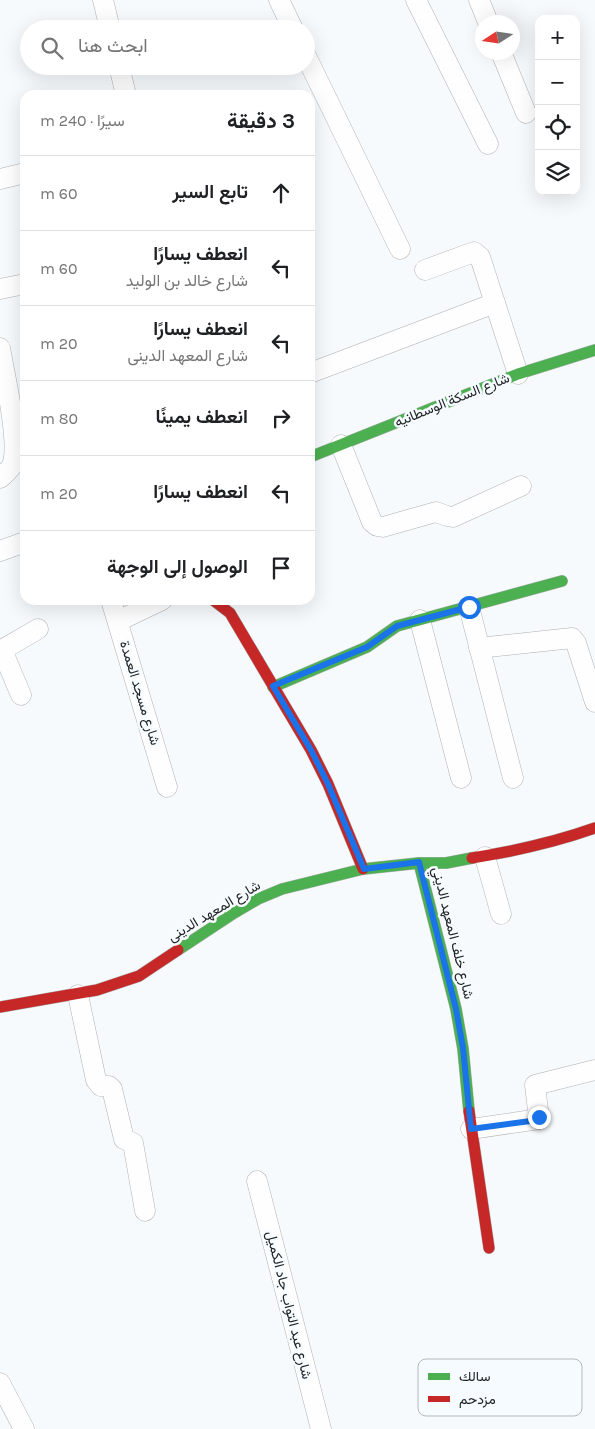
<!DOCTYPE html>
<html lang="ar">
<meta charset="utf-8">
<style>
body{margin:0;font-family:Karla,Vazirmatn,sans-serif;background:#f6f6f6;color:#202124;direction:rtl}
.controls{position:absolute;right:15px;top:15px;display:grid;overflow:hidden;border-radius:10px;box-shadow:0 5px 20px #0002}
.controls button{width:45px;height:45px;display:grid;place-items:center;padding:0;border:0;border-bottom:1px solid #e0e0e0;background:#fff;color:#202124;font:25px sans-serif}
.compass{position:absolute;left:475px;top:15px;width:45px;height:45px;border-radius:50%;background:#fff;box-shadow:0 5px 20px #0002;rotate:258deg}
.stop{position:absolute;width:15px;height:15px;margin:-11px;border:4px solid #1a73e8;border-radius:50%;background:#fff}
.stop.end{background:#1a73e8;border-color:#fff;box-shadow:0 1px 5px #0008}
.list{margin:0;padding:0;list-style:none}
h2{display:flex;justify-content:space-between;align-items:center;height:65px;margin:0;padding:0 20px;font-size:21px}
h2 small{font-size:16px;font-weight:400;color:#757577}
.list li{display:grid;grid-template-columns:32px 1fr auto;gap:15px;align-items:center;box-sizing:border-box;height:75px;padding:0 20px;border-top:1px solid #e0e0e0}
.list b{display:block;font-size:19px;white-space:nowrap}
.list p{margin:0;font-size:16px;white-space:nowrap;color:#757577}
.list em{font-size:16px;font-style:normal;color:#757577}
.icon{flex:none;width:28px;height:28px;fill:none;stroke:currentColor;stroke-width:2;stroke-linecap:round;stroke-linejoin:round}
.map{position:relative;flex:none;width:595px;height:1429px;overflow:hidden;direction:ltr}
.search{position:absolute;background:#fff;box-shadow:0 5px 20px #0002;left:20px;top:20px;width:295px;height:55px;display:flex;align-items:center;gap:12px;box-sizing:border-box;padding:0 18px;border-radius:28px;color:#757577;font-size:19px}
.panel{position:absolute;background:#fff;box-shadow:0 5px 20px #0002;left:20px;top:90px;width:295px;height:515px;border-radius:15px;direction:rtl}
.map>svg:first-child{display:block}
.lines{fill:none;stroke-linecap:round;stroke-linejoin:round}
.street-casing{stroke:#aeb1b2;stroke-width:21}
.fast-casing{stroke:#aeb1b2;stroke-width:12}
.jam-casing{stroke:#aeb1b2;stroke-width:12}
.street{stroke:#fefeff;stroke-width:20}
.fast{stroke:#4caf50;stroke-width:11}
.jam{stroke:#c62828;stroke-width:11}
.route{stroke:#1a73e8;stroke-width:6}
.labels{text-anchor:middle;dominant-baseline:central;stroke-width:5;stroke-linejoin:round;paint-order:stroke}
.street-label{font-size:14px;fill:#1e2022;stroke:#f5fbfe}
.key{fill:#f5fbfe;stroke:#b4b9bc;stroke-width:1}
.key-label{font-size:14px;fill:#1e2022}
</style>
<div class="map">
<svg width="595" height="1429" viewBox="0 0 595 1429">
<rect width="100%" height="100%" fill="#f7fafc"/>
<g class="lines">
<!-- street casing -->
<g class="street-casing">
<g id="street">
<path d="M103,0L110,29"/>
<path d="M279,0L293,29"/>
<path d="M416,0L488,144"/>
<path d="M479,0L488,22"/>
<path d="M501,52L526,113"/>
<path d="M306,56L400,249"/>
<path d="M119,66L126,95"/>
<path d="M0,179L25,173"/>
<path d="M425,270L474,252L480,257L518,374"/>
<path d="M0,289L25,284"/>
<path d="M0,348C4,372 22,448 11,467C8,471 4,475 0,478"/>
<path d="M310,373L495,303"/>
<path d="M341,445L372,522L377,526L383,527L436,512L447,516L453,517L521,486"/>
<path d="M0,551L25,542"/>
<path d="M111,600L167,787"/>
<path d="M469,607L513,778"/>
<path d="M420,620L461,778"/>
<path d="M118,621L162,600"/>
<path d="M479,648L572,638L576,643L595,702"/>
<path d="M2,650L21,695"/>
<path d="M0,651L38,629"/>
<path d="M485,857L501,914"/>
<path d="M78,995L96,1080L101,1086H109L112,1089L124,1139L133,1143L145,1211"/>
<path d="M471,1129L539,1119L535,1085L595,1070"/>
<path d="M257,1181L321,1429"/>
<path d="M0,1383L24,1429"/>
</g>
</g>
<!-- fast casing -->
<g class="fast-casing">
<g id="fast">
<path d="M310,457L518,374L595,350"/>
<path d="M273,687L367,647L397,626L562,581"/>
<path d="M419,863L456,1009L463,1049L469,1111"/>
<path d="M178,950L234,913L258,899L282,889L363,869L419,863H446L472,858"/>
</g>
</g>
<!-- jam casing -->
<g class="jam-casing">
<g id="jam">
<path d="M213,600L230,613L311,750L328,784L363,869"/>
<path d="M472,858C516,851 553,843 595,828"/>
<path d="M0,1007L97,990L139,976L178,950"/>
<path d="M469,1111L489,1248"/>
</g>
</g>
<!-- street -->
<use href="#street" class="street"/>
<!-- fast -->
<use href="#fast" class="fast"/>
<!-- jam -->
<use href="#jam" class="jam"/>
</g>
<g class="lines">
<!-- route -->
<path class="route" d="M469,607L397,626L367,647L273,686L311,750L328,784L364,869L419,862L456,1009L463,1048L471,1129L538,1120L539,1117"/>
</g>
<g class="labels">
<!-- street labels -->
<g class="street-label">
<text transform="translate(452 400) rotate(-22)">شارع السكة الوسطانيه</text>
<text transform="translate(140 693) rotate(73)">شارع مسجد العمدة</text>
<text transform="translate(214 911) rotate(-31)">شارع المعهد الدينى</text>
<text transform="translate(453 933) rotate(76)">شارع خلف المعهد الديني</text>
<text transform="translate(289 1305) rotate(76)">شارع عبد التواب جاد الكميل</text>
</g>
</g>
<!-- legend -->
<rect x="418" y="1359" width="164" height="57" rx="8" class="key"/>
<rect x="428" y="1373" width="22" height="7" fill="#4caf50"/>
<rect x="428" y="1396" width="22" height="6" fill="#c62828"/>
<g class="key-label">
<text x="459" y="1381">سالك</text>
<text x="459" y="1404">مزدحم</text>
</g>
</svg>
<div class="controls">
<button>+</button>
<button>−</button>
<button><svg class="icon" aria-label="locate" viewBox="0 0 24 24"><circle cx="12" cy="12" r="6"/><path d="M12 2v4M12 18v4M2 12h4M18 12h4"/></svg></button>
<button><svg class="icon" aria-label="layers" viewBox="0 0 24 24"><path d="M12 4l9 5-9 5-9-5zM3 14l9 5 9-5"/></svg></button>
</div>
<svg class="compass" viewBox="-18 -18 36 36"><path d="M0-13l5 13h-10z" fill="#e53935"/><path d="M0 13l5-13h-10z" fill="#757577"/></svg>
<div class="stop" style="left:469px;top:607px"></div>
<div class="stop end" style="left:539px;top:1117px"></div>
<div class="search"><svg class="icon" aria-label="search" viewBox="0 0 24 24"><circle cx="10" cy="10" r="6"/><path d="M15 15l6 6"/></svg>ابحث هنا</div>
<section class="panel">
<h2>3 دقيقة<small>سيرًا · 240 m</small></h2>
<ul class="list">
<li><svg class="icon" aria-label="ahead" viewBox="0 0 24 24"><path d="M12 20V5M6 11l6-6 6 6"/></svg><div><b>تابع السير</b></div><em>60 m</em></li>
<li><svg class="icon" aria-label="left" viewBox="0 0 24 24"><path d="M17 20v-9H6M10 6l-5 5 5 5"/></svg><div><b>انعطف يسارًا</b><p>شارع خالد بن الوليد</p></div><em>60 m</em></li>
<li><svg class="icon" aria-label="left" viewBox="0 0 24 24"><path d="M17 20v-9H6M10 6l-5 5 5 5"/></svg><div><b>انعطف يسارًا</b><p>شارع المعهد الدينى</p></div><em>20 m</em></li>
<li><svg class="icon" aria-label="right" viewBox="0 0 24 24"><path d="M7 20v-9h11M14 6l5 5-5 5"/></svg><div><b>انعطف يمينًا</b></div><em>80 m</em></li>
<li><svg class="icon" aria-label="left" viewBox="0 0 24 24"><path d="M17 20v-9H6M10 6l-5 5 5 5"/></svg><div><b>انعطف يسارًا</b></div><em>20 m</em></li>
<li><svg class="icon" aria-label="arrive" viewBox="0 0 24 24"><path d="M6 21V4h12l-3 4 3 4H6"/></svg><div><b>الوصول إلى الوجهة</b></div></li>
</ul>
</section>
</div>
